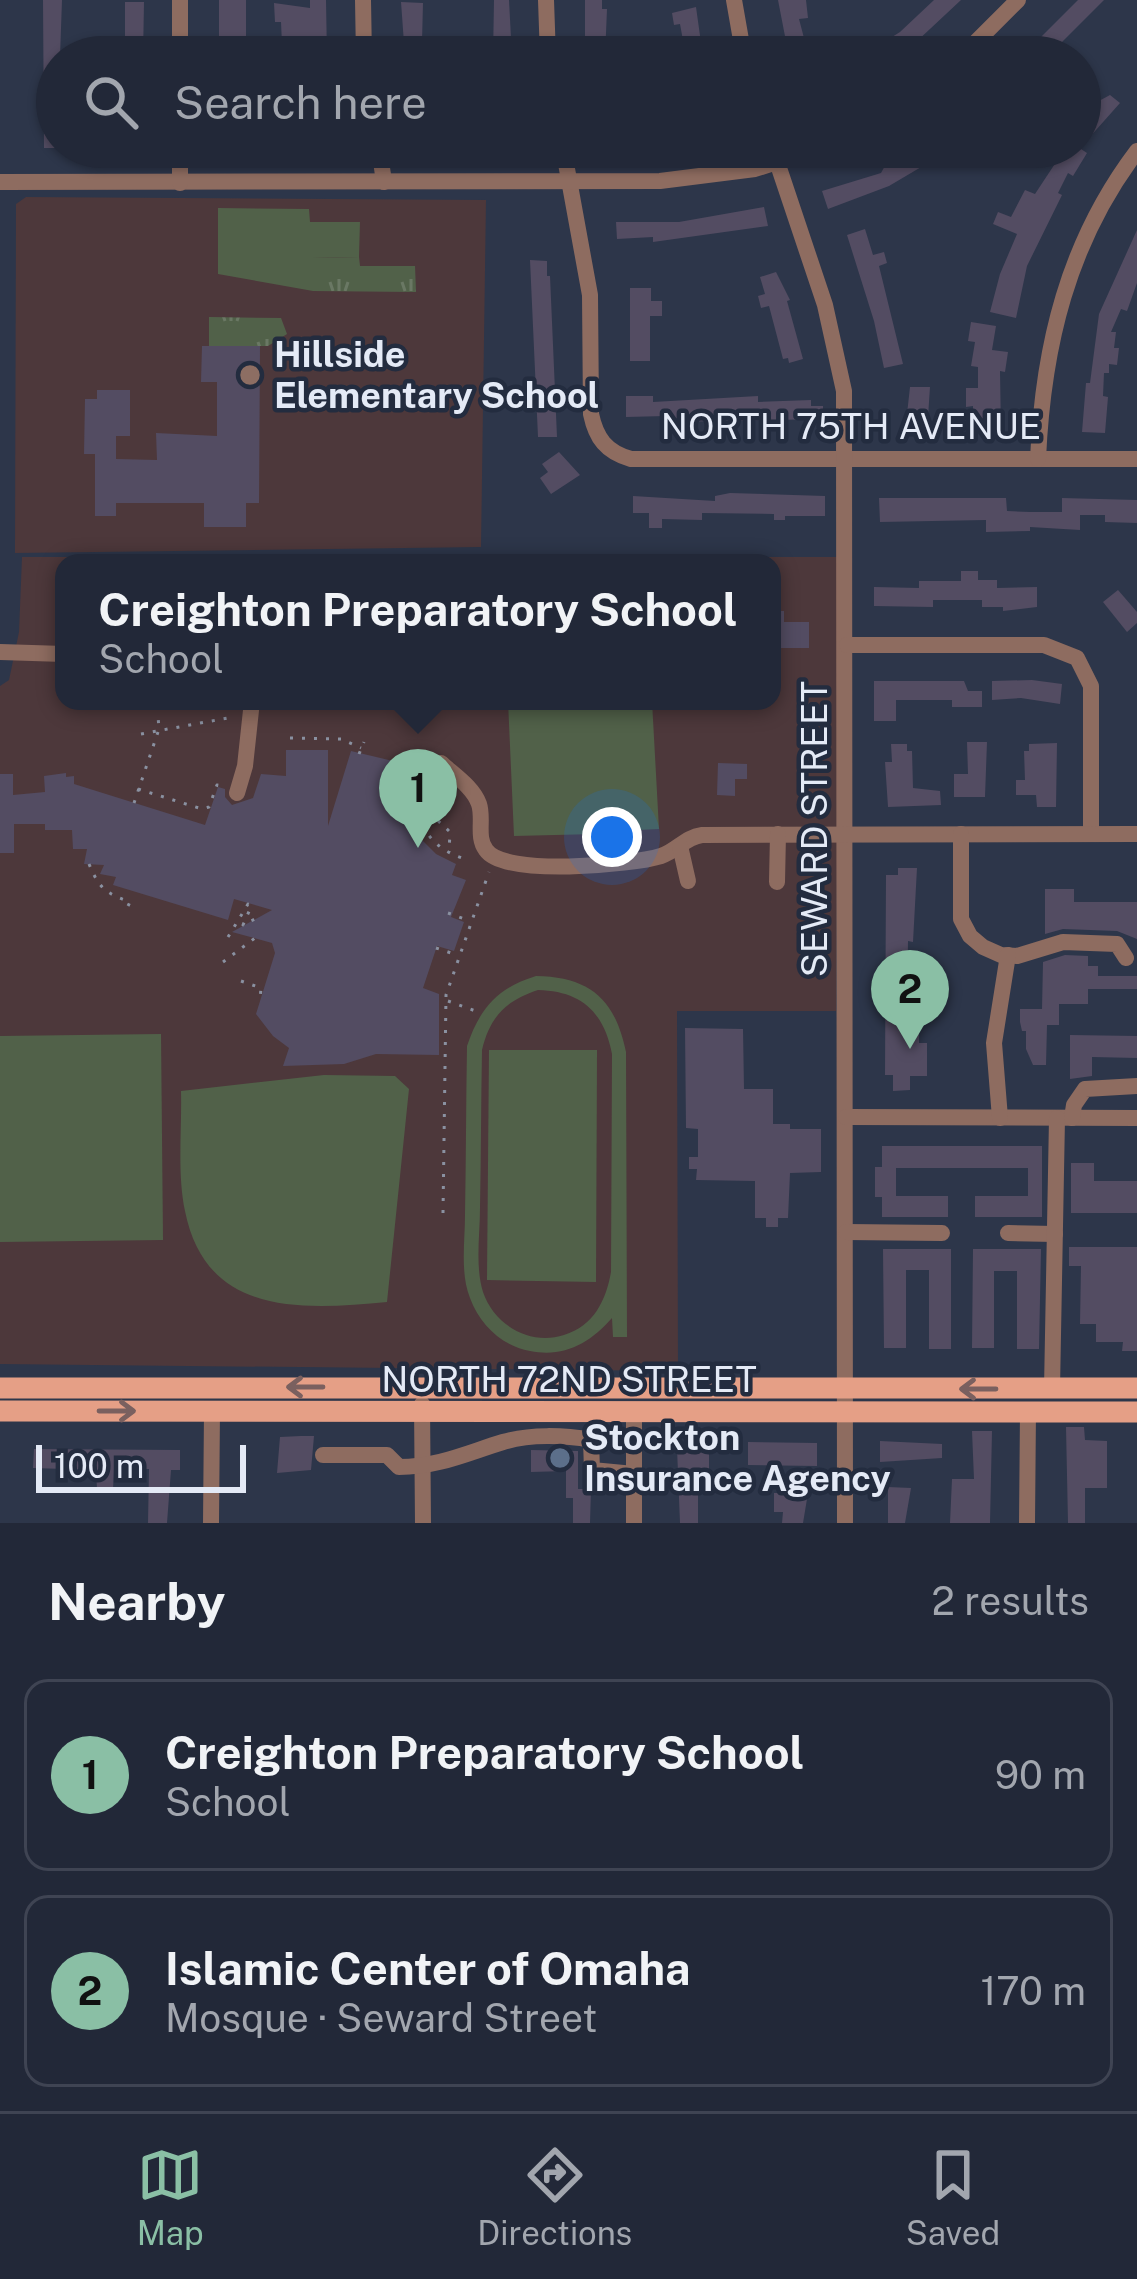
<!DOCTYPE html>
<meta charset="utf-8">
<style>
body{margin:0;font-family:"Public Sans",sans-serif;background:#2e3443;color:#f1f3f6}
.scale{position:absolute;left:36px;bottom:30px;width:210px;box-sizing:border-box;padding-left:12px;border:6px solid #e4eaf6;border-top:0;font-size:33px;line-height:42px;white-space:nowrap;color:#e4eaf6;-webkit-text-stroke:9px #232c3f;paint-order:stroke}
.you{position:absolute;left:612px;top:837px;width:42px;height:42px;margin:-30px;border:9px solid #fff;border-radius:50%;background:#1a73e8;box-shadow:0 0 0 18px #1a73e833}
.badge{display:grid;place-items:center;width:78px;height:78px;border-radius:50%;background:#8abfa5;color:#111;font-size:39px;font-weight:700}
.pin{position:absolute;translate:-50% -99px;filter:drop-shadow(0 3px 6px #0008)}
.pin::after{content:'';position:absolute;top:63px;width:42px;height:36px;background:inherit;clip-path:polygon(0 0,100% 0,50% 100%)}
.popup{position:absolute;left:55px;top:554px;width:726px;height:156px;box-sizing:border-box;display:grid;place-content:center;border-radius:24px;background:#222838;filter:drop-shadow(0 3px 9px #0005);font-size:39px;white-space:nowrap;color:#a2a6ae}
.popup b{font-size:45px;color:#f1f3f6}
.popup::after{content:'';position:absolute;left:50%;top:100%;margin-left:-24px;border:24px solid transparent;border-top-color:#222838}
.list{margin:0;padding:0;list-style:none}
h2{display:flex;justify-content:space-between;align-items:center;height:156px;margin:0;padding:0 48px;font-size:51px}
h2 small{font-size:39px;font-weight:400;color:#a2a6ae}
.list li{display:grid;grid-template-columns:78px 1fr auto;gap:36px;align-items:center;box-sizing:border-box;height:192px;margin:0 24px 24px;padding:0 24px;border:3px solid #3f4453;border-radius:24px}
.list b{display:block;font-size:45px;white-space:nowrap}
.list p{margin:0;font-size:39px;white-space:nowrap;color:#a2a6ae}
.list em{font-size:39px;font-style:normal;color:#a2a6ae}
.icon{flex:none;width:66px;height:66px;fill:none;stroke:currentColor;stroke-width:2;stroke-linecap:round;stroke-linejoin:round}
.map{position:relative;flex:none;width:1137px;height:1523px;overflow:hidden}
.search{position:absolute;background:#222838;box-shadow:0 3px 9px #0004;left:36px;right:36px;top:36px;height:132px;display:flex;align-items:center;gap:30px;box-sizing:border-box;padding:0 42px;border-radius:66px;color:#a2a6ae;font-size:45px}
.sheet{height:588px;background:#222838}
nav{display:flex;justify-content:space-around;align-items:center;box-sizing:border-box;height:168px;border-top:3px solid #3f4453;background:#222838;font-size:33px;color:#a2a6ae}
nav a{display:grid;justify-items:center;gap:6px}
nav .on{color:#8abfa5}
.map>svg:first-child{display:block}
.education{fill:#4d383b;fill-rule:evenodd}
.park{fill:url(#park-tufts)}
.pitch{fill:#516149;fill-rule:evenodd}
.building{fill:#534c62}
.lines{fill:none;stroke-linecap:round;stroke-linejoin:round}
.path{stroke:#8a91a1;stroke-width:3;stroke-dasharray:3 9;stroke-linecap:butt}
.minor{stroke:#8e6c60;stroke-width:16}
.major{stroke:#e59f86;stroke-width:21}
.oneway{stroke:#7a605f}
.education-dot{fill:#8d6e63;stroke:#232c3f;stroke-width:4.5}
.service-dot{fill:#5c6f8a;stroke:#232c3f;stroke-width:4.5}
.labels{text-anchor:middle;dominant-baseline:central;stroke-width:9;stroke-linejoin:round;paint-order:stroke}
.poi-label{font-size:36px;font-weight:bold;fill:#e4eaf6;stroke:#232c3f;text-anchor:start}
.street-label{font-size:36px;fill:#e4eaf6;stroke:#232c3f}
</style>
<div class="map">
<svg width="1137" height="1523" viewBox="0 0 1137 1523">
<defs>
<pattern id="park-tufts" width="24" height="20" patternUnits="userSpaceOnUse" patternTransform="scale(3)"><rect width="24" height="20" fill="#516149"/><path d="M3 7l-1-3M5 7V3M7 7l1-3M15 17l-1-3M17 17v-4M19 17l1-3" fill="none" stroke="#6a7864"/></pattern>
</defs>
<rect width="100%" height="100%" fill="#2d364a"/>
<!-- education -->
<g class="education">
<path d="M26,197L486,200L481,547L15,553L16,204Z"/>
<path d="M22,557H839L836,1011H677L678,1371L0,1364V686L9,680L19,632ZM64,563H772V701H64Z"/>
</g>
<!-- park -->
<g class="park">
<path d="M359,257L360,266H415L416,292L313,291V258Z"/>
<path d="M209,317L281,318L287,334L268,346H209Z"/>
</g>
<!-- pitch -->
<g class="pitch">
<path d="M218,208L309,209L310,222H360L359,257L313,258V291L218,274Z"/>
<path d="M508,701H652L659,829L637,830V833L514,836Z"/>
<path d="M536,976C590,977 615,999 626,1052L627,1337H613L612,1318C590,1343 564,1358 530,1351C502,1346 480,1325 470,1298C460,1273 465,1242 465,1215C466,1159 466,1103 467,1046C480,1008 497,988 536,976ZM538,990C581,991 604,1012 612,1054L611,1272C606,1300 594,1326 564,1335C530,1346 494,1325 483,1292C475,1266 480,1235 480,1208C481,1156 481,1103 482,1050C490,1017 505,1001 538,990Z"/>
<path d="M161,1034L163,1240L0,1242V1036Z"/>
<path d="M489,1050H597L596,1282L487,1280Z"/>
<path d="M324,1075L395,1076L409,1089L387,1302C303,1310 206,1317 185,1211C177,1173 182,1130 181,1091Z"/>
</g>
<!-- building -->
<g class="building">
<path d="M43,0H62L60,57H57V148H44Z"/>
<rect x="219" y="0" width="27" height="44"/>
<path d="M310,0H326L327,57H306V45H282L281,22H275L274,3L310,8Z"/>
<path d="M494,0H509L512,57H493Z"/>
<path d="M585,0H602V9H607L605,57H592V46H585Z"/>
<path d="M778,0H806L808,18L799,19L809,57H789Z"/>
<path d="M934,0H961L900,57H860L900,32Z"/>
<path d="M1078,0H1104L1047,57H1021Z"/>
<path d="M125,2H144L143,57H125Z"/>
<path d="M401,2L423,3L422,42H427V57H405Z"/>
<path d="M696,7L703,57H686L680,24L674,25L672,13Z"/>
<path d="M1110,95L1120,103L1080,148V108L1090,96L1097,102Z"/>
<path d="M914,147H955L889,186L828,209L822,191L881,173L887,162Z"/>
<path d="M1066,147H1078L1087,153L1073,176L1068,173L1058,193L1062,195L1027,266L1016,318L990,312L1000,274L1017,234L993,224L998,212L1011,217L1025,190L1035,194Z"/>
<path d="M764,207L768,226L653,242V237L617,239L616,222H679Z"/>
<path d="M865,229L873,255L884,252L887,263L879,266L903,364L884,368L874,321L847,235Z"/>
<path d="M1137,230V283L1127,311L1121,309L1111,332H1116L1114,348H1119L1117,365L1109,364V373H1104L1103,396L1108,397L1105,433L1082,432L1086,383H1090L1099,314Z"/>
<path d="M530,260L547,261V276H550L557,437H538Z"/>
<path d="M776,272L790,300L787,301L803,359L789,363L788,358L783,359L769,306L761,308L758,296L765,294L760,277Z"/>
<path d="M630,288H651V301H662V316H650V361H630Z"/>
<path d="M971,322L996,326L992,350L1008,352L1005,372L1000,371L1001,431L973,432V406L966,407V388H978V367L971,366L975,342L968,341Z"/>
<path d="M202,346H260L259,503H246V527H204V503H116V516H95V454H84L85,399H97V390H130V436H116V459L157,460L156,433L217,436V382H201Z"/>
<path d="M910,387H930L927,432H912L913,414H907Z"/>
<path d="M626,396H653V402L758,396V402L811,400V406H823V419L666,422V416L626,417Z"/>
<path d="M559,452L580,475L551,494L540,478L548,472L542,464Z"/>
<path d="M730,493L825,496V516H785V520H774V514L702,513V520L662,519V528H649V513H633V496L715,501V496Z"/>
<path d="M879,498H1006L1007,511L1030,512H1062V498L1137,500V523L1105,522V515H1080V530L1030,527V531L986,532V520L880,522Z"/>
<path d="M961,571H978V580H997V588L1037,587V607L1003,611V607H982V600H933V607L874,606V587L919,588V581H961Z"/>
<path d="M1118,590L1137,612V623L1127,632L1103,602Z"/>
<path d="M772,611H784V622H809V648H772Z"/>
<path d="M1032,680L1062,684L1060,704L1021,698L992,700V681Z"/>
<path d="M874,681H964L968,691H982V707H952V700H896V721H874Z"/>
<path d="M967,742H987L985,797H954V774H968Z"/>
<path d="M1057,743L1056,807H1037L1036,795H1016V780H1025L1024,751H1029V744Z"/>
<path d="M891,744H907V751H912L913,788L940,791L941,805L888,807L885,762H892Z"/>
<path d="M286,750H328V826L351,751L393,761L389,774L406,778V807L420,838L436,854L456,864L452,875L466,880L451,917L464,922L454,951L437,946L423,988L439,994V1055L376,1054L344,1064L283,1066L289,1048L273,1036L256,1014L275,953L272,943L232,932L272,910L234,899L228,920L113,885L116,877L100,874L104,865L84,864L87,849H73L72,830H45V824H14V853H0V774H13V795L45,792L44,776L66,773V777L74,776V784L205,825L218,787L225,789V797L232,805L253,798L261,774L286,776Z"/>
<path d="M718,763L747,764V779H735V796L717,795Z"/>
<path d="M898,868H917L913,942L908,941L907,1017H919V1043H927V1076H910V1090L893,1091V1075H885L886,875H898Z"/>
<path d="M1045,889H1074V902H1137V939L1117,931L1063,929L1045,934Z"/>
<path d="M1065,955L1088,956V966H1098V976H1137V989H1088V1004H1059V1025H1047L1046,1065H1033L1026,1049V1031H1022L1020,1022V1009H1042L1043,962Z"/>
<path d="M685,1028L743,1029L744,1089H773V1124H790V1129H821V1172L790,1173L788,1218H778V1227H766V1218H755V1181L696,1180L697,1169H689V1157H698V1129L686,1128Z"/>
<path d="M1070,1035L1137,1036V1058L1092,1057V1076L1070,1079Z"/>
<path d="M882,1146H1042V1217H975V1196H1028V1168H896V1196H948V1217H882V1197H875V1167H882Z"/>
<path d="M1071,1163H1094V1181H1137V1213H1071Z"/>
<path d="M1069,1247H1137V1351H1122L1123,1342H1096V1324H1080L1081,1266H1069Z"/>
<path d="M883,1249H951V1349H929V1270H906V1348H884Z"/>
<path d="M973,1249H1041L1039,1349H1017V1271H994V1348H972Z"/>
<path d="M1066,1427H1084L1085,1440L1107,1441V1488H1085V1523H1068Z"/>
<path d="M972,1431H992L990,1523H950L952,1479H974Z"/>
<path d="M301,1436H314L311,1470L277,1473L280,1437Z"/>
<path d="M880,1441L942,1444V1458L880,1462Z"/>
<path d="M748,1442L817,1443V1466L748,1465Z"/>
<path d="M677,1448L709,1449V1475H702V1482H698V1523H680Z"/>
<path d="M34,1449L180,1450V1470H171L167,1523H148L149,1469H114L113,1490L97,1489L96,1470L33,1468Z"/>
<path d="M531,1450L578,1451V1489H591L590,1523H573V1498H566V1471L531,1472Z"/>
<path d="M888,1487L911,1488L905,1523H888Z"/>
<path d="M774,1493H808L803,1523H782L783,1512H774Z"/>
</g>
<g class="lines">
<!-- path -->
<g class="path">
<path d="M141,734L233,717"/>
<path d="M290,738L341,739L361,748"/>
<path d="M359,754L364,742"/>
<path d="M415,767C411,807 420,844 462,858"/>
<path d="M415,783L433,799V816L450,832L449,852"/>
<path d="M138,789L202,809L209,807L217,785L225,787"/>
<path d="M134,803L159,729L158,716"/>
<path d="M89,864C99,888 105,893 130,902L128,906"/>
<path d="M448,913L470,921"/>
<path d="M228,937L248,904L251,907L243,925L257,918"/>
<path d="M436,948L457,955"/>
<path d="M223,962L255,938"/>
<path d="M241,981L261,988L260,1000"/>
<path d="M448,1001L481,1013"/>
<path d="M443,1213L446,995L489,872"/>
</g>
<!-- minor -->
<g class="minor">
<path d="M180,0V57"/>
<path d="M363,0L364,57"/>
<path d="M546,0L548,57"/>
<path d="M734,0L744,57"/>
<path d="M961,57L1018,0"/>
<path d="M379,147L384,182"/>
<path d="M563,147L590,295L591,414C596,438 606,452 631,459H1137"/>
<path d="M772,147L825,305L844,391L845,1523"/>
<path d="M0,182L660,181L755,169L823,147"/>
<path d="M180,183V147"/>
<path d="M1038,459C1043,346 1068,242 1137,151"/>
<path d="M847,645H1044L1077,658L1091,686V834"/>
<path d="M0,652L64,654"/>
<path d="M441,763C454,775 473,787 479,804C484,819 476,837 486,850C504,877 632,865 661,856C677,851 685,837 702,835L1137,834"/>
<path d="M237,793L245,766L252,701"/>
<path d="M961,834V919L970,936L983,947L1001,955L1017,956L1063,942L1117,944L1126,958"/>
<path d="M680,846L688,881"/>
<path d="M777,882L778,834"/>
<path d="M846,1117L1137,1118"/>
<path d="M1000,1118L994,1043L1008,955"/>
<path d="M1072,1118L1074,1105L1085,1089L1137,1086"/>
<path d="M846,1232L942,1233"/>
<path d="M1008,1233L1055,1234"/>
<path d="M1052,1389L1057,1118"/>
<path d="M422,1404L423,1523"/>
<path d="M323,1455H387L399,1467C438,1467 467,1453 503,1442C530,1434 564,1435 591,1440L592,1470L634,1474"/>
<path d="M211,1523L212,1411"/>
<path d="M634,1523V1412"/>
<path d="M1027,1523L1028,1411"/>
</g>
<!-- major -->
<g class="major">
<path d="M0,1388H1137"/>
<path d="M0,1411L1137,1412"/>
</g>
</g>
<!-- one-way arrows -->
<defs><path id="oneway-shaft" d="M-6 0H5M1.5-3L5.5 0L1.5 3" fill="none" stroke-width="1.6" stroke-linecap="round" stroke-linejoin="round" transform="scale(3)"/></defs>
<g class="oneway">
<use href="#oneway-shaft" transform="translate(305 1387) rotate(-180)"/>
<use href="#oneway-shaft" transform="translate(978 1389) rotate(-180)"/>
<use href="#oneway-shaft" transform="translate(117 1411)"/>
</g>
<!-- markers -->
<circle class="education-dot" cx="250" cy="375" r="12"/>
<circle class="service-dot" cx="560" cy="1458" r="12"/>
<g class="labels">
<!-- poi labels -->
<g class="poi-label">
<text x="274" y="354">Hillside<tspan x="274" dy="41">Elementary School</tspan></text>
<text x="584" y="1437">Stockton<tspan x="584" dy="41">Insurance Agency</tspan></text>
</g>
<!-- street labels -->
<g class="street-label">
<text x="851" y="426">NORTH 75TH AVENUE</text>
<text transform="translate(814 829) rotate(-90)">SEWARD STREET</text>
<text x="569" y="1379">NORTH 72ND STREET</text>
</g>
</g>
</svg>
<div class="scale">100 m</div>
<div class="you"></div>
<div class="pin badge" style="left:418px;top:848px">1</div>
<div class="popup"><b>Creighton Preparatory School</b>School</div>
<div class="pin badge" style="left:910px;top:1049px">2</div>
<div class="search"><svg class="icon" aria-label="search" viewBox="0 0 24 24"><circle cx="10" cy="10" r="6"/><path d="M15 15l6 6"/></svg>Search here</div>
</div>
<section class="sheet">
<h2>Nearby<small>2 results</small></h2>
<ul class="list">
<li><span class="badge">1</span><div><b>Creighton Preparatory School</b><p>School</p></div><em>90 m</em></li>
<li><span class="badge">2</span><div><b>Islamic Center of Omaha</b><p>Mosque · Seward Street</p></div><em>170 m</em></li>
</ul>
</section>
<nav>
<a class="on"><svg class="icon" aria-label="map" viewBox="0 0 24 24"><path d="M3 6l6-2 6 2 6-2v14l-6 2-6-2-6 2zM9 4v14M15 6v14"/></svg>Map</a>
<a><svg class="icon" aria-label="directions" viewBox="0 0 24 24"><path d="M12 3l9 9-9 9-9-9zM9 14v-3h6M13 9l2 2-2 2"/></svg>Directions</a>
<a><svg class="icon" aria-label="saved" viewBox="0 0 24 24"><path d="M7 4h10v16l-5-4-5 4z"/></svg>Saved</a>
</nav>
